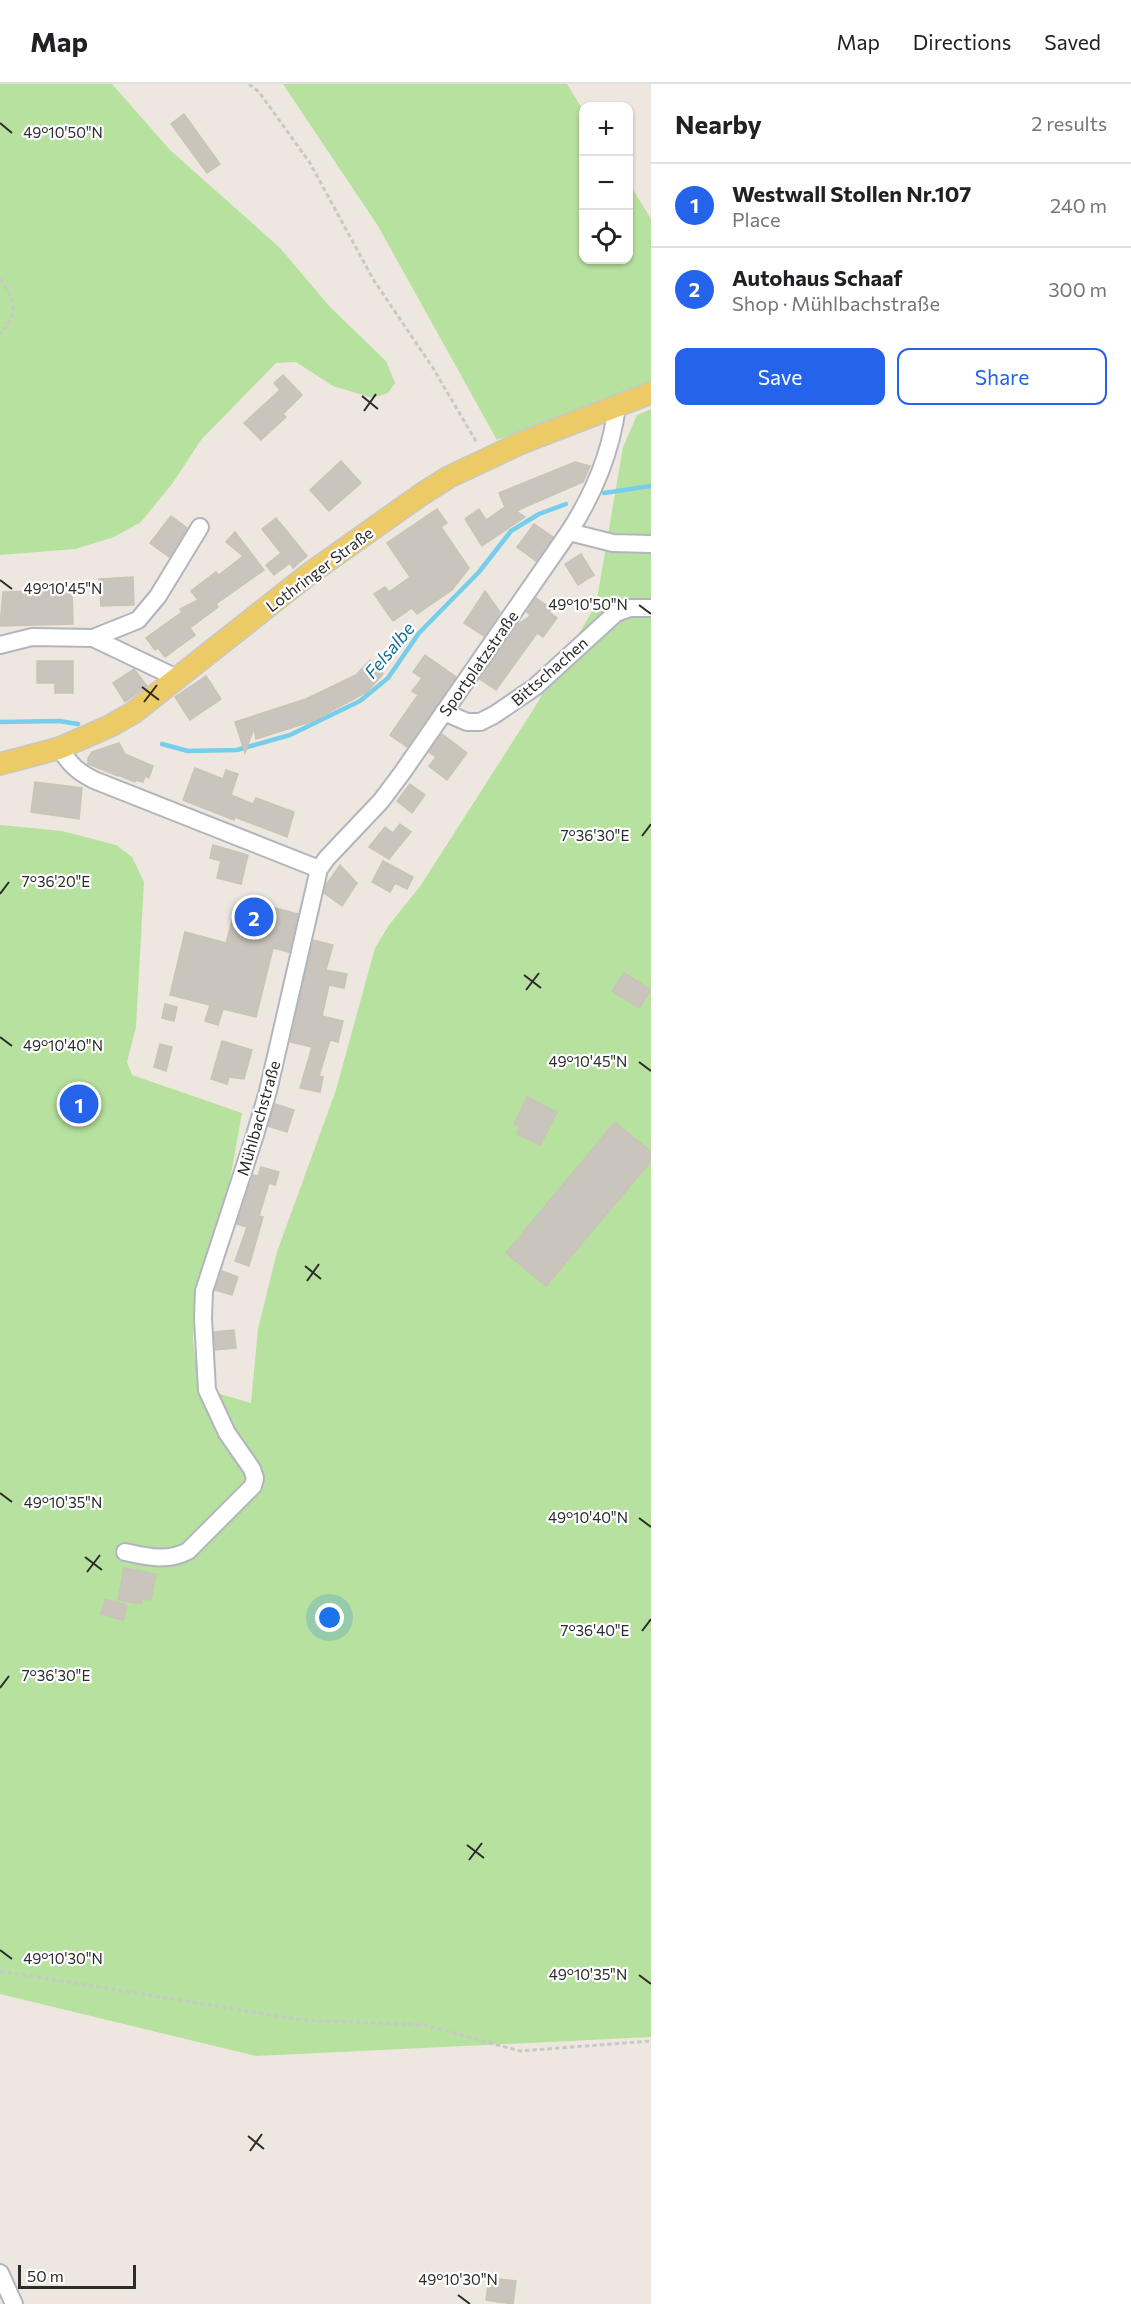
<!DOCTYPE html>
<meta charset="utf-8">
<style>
body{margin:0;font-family:Commissioner,sans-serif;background:#f6f6f6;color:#202124}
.controls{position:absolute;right:18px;top:18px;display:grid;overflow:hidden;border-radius:12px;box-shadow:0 2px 4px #0004}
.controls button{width:54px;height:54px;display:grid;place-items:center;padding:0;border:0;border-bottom:2px solid #e0e0e0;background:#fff;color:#202124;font:30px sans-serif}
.scale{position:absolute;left:18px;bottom:15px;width:118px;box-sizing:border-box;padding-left:6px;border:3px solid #2c2c2c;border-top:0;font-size:16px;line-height:21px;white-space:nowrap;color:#2c2c2c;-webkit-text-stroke:4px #fff;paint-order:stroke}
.you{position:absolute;left:330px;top:1534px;width:21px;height:21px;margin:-15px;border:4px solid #fff;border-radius:50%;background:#1a73e8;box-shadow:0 0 0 9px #1a73e833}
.badge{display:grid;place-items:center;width:39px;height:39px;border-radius:50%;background:#2563eb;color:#fff;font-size:20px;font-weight:700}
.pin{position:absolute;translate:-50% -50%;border:3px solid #fff;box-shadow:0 2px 6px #0006}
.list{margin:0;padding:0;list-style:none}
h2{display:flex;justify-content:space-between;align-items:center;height:78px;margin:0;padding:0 24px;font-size:26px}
h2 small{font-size:20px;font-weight:400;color:#757577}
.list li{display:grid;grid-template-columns:39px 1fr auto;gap:18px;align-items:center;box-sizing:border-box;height:84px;padding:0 24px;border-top:2px solid #e0e0e0}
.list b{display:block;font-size:22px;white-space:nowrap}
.list p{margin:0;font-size:20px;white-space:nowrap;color:#757577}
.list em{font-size:20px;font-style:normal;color:#757577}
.actions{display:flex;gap:12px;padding:18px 24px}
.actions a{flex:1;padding:14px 0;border:2px solid #2563eb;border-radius:12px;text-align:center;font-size:21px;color:#2563eb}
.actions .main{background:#2563eb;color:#fff}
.icon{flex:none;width:33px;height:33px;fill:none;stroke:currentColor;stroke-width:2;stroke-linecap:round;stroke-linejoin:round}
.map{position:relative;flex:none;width:651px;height:2220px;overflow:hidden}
header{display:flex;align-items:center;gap:36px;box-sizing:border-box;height:84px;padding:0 30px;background:#fff;border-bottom:2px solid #e0e0e0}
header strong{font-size:28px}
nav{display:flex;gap:33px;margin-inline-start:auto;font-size:21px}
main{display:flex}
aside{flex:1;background:#fff}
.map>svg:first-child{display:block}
.green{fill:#b6e19e}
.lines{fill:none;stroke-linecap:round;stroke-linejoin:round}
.stream{stroke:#76ceeb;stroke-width:4.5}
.building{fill:#c9c5bd;stroke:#c9c3b8;stroke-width:1.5}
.minor-casing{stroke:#b2b5bf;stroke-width:20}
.major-casing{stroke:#c8c8c8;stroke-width:24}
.path{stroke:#c8c8c8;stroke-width:3;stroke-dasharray:4.5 3;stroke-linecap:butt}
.minor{stroke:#fff;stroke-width:16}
.major{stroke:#ecca65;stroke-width:21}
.ticks{fill:none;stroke:#2c2c2c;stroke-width:2}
.labels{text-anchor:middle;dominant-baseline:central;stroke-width:4.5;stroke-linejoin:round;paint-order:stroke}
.street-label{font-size:16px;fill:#2c2c2c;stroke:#fff}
.water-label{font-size:18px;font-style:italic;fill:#126d9a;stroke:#fff}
.ticks-label{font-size:15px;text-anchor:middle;fill:#2c2c2c;stroke:#fff;stroke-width:4.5;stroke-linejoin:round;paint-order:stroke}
</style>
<header>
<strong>Map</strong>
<nav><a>Map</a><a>Directions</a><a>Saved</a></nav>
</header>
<main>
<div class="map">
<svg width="651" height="2220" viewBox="0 0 651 2220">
<rect width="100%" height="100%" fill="#ede7df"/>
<!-- green -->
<g class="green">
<path d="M0,0H112L170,66L280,164L330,223L386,277L395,299L388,309L373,314L333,302L296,278L276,279L201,356L172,400L141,438L114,453L75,465L0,471Z"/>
<path d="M283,0H567L583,26L584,176H628L629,99L651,135V300L497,356L378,142Z"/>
<path d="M651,325V1953L256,1972L0,1910V741L62,747L116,761L132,773L144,798L136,943L127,978L132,991L242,1029L230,1096L195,1212L193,1256L198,1294L220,1310L251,1319L258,1245L277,1168L336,1006L375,864L389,841L421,801L533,626L596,521L623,363L637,331Z"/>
</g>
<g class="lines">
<!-- stream -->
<g class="stream">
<path d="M604,409L651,402"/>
<path d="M0,638L59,637L78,640"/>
<path d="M162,660L188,667L237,666L290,651L360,617L388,594L419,549L479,488L511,447L539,430L566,420"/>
</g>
</g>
<!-- building -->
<g class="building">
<path d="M184,30L220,80L207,89L171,40Z"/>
<path d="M283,291L302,311L283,330L286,333L261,356L244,339L280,306L274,299Z"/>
<path d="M341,377L361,399L329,427L310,406Z"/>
<path d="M575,378L590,382L583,398L516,427L525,433L482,462L465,435L479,425L486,436L505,423L499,409Z"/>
<path d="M437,425L447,439L441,443L469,484L452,506L417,530L412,524L393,537L374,510L385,503L389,508L410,493L387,459Z"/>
<path d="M171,432L187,444L169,473L150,459Z"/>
<path d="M276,434L307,472L293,484L290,479L274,491L266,481L281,469L262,445Z"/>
<path d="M534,440L553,453L536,477L517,463Z"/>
<path d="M235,448L264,486L216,520L218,523L190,544L195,551L165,573L158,564L155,566L146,554L182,528L180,525L198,516L191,507L216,488L219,491L243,472L226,458Z"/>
<path d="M581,470L594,491L578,501L565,480Z"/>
<path d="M133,493L134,521L101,522L99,495Z"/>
<path d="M72,506L73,540L0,542L3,508Z"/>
<path d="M485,507L500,528L484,552L464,539Z"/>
<path d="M536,514L552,525L549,528L557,534L543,553L537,549L496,606L480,595L518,540L530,532L527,528Z"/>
<path d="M425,571L456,593L407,663L390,651L418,611L412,607L422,594L413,588Z"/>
<path d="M370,576L383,590L367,608L313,637L256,655L254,644L245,669L235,638L306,615L356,591Z"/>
<path d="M37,577H73V609H55V599H37Z"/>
<path d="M134,585L147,602L125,618L113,599Z"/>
<path d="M206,592L221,615L190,636L175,613Z"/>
<path d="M442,650L467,669L447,696L429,682L436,673L429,668Z"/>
<path d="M119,659L125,670L153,682L149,694L145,692L143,698L136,696L135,698L118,691V692L88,680V674L92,668Z"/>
<path d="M195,684L223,695L226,686L238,690L231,711L253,720L256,714L294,728L287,753L235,733L234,736L183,716Z"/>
<path d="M35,698L82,704L79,735L31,728Z"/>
<path d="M410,700L425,711L412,729L397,717Z"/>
<path d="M400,740L411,748L389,775L369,763L385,743L393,749Z"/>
<path d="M213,761L248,771L241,800L217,794L221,777L210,774Z"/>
<path d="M383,777L413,793L407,805L395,799L390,808L372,798Z"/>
<path d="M340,781L357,799L342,822L324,809L326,801Z"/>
<path d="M268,822L298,830L289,868L273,864L256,933L223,925L218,941L205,937L210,921L170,911L185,848L226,859L233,833L263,841Z"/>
<path d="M313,856L333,861L326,886L347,890L344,904L329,901L322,932L343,937L338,958L330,956L319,992L323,993L320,1008L300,1004L312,963L290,958Z"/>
<path d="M624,889L651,906L639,924L612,907Z"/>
<path d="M165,920L177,923L174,937L162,934Z"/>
<path d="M222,957L252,966L244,995L229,993L227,1000L211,995Z"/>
<path d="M160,960L172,963L166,987L154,983Z"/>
<path d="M527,1013L557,1028L540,1061L517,1050L520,1043L514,1040Z"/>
<path d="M275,1020L294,1026L287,1048L268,1042Z"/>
<path d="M615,1038L651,1068V1077L546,1202L506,1169Z"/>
<path d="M261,1083L279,1088L275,1101L269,1099L259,1132L263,1133L249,1182L235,1177L247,1143L237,1140L253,1091L258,1092Z"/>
<path d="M222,1187L238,1193L232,1211L215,1206Z"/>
<path d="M234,1246L236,1264L215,1266L214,1248Z"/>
<path d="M124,1484L156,1490L151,1516L142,1515L141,1520L118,1516Z"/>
<path d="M105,1515L127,1521L123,1536L101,1530Z"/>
<path d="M489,2194L516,2197L513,2220L486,2216Z"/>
</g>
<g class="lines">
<!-- minor casing -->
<g class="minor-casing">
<g id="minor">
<path d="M569,448L613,459L651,460"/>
<path d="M93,554L138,536L158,512L200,443"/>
<path d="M0,561L32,553L93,554L179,595"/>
<path d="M444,628L467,638H480L494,631L535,603L616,529L630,524H651"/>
<path d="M60,664C69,680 78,688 94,696L319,785"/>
<path d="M125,1468C148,1473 167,1478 188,1467L253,1402L255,1394L252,1385L227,1349L207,1306L203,1234L204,1207L255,1051L268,1007L319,785L327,774L381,717L402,689L569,448C593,411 612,366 617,321"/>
<path d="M0,2189L14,2220"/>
</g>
</g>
<!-- major casing -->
<g class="major-casing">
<path id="major" d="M0,680L60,664L110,642L133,629L309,490L422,410L449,393L521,359L651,309"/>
</g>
<!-- path -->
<g class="path">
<path d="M249,0L259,8L310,79L373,195L433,284L477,359"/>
<path d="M0,195C16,216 19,230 0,250"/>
<path d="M0,1887L302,1936L424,1941L520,1967L651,1957"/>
</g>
<!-- minor -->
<use href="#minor" class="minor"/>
<!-- major -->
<use href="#major" class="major"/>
</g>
<!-- ticks -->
<path class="ticks" d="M0,39L12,49M362,312L378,325M364,327L376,310M0,496L12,505M639,521L651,530M142,603L159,616M144,618L157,601M642,752L651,740M0,810L9,798M524,891L541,904M526,906L539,889M0,953L12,962M639,978L651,987M305,1182L321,1195M307,1197L319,1180M0,1409L12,1418M639,1434L651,1443M85,1473L102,1486M87,1488L100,1471M642,1547L651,1535M0,1604L9,1592M467,1761L484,1774M469,1776L482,1759M0,1866L12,1875M639,1891L651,1900M248,2052L264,2065M250,2067L262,2050M458,2211L470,2220"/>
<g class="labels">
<!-- street labels -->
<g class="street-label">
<text transform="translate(319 485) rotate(-37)">Lothringer Straße</text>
<text transform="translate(478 579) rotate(-55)">Sportplatzstraße</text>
<text transform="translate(549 587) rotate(-41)">Bittschachen</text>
<text transform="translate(258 1034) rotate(-74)">Mühlbachstraße</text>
</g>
<!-- water labels -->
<g class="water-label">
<text transform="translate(389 566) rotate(-50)">Felsalbe</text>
</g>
</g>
<g class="ticks-label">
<text x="63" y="54">49°10'50"N</text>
<text x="63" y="510">49°10'45"N</text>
<text x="588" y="526">49°10'50"N</text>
<text x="595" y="757">7°36'30"E</text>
<text x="56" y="803">7°36'20"E</text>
<text x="63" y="967">49°10'40"N</text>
<text x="588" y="983">49°10'45"N</text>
<text x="63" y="1424">49°10'35"N</text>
<text x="588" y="1439">49°10'40"N</text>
<text x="595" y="1552">7°36'40"E</text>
<text x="56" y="1597">7°36'30"E</text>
<text x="63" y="1880">49°10'30"N</text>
<text x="588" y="1896">49°10'35"N</text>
<text x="458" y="2201">49°10'30"N</text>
</g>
</svg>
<div class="controls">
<button>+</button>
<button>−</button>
<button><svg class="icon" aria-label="locate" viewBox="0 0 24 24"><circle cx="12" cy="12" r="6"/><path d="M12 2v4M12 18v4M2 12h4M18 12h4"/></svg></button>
</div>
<div class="scale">50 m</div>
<div class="you"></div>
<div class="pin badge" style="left:79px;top:1020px">1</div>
<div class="pin badge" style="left:254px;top:833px">2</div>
</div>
<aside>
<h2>Nearby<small>2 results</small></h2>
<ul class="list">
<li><span class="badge">1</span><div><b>Westwall Stollen Nr.107</b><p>Place</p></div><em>240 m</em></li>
<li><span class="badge">2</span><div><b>Autohaus Schaaf</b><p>Shop · Mühlbachstraße</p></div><em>300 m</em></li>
</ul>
<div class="actions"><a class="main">Save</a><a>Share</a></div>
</aside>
</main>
